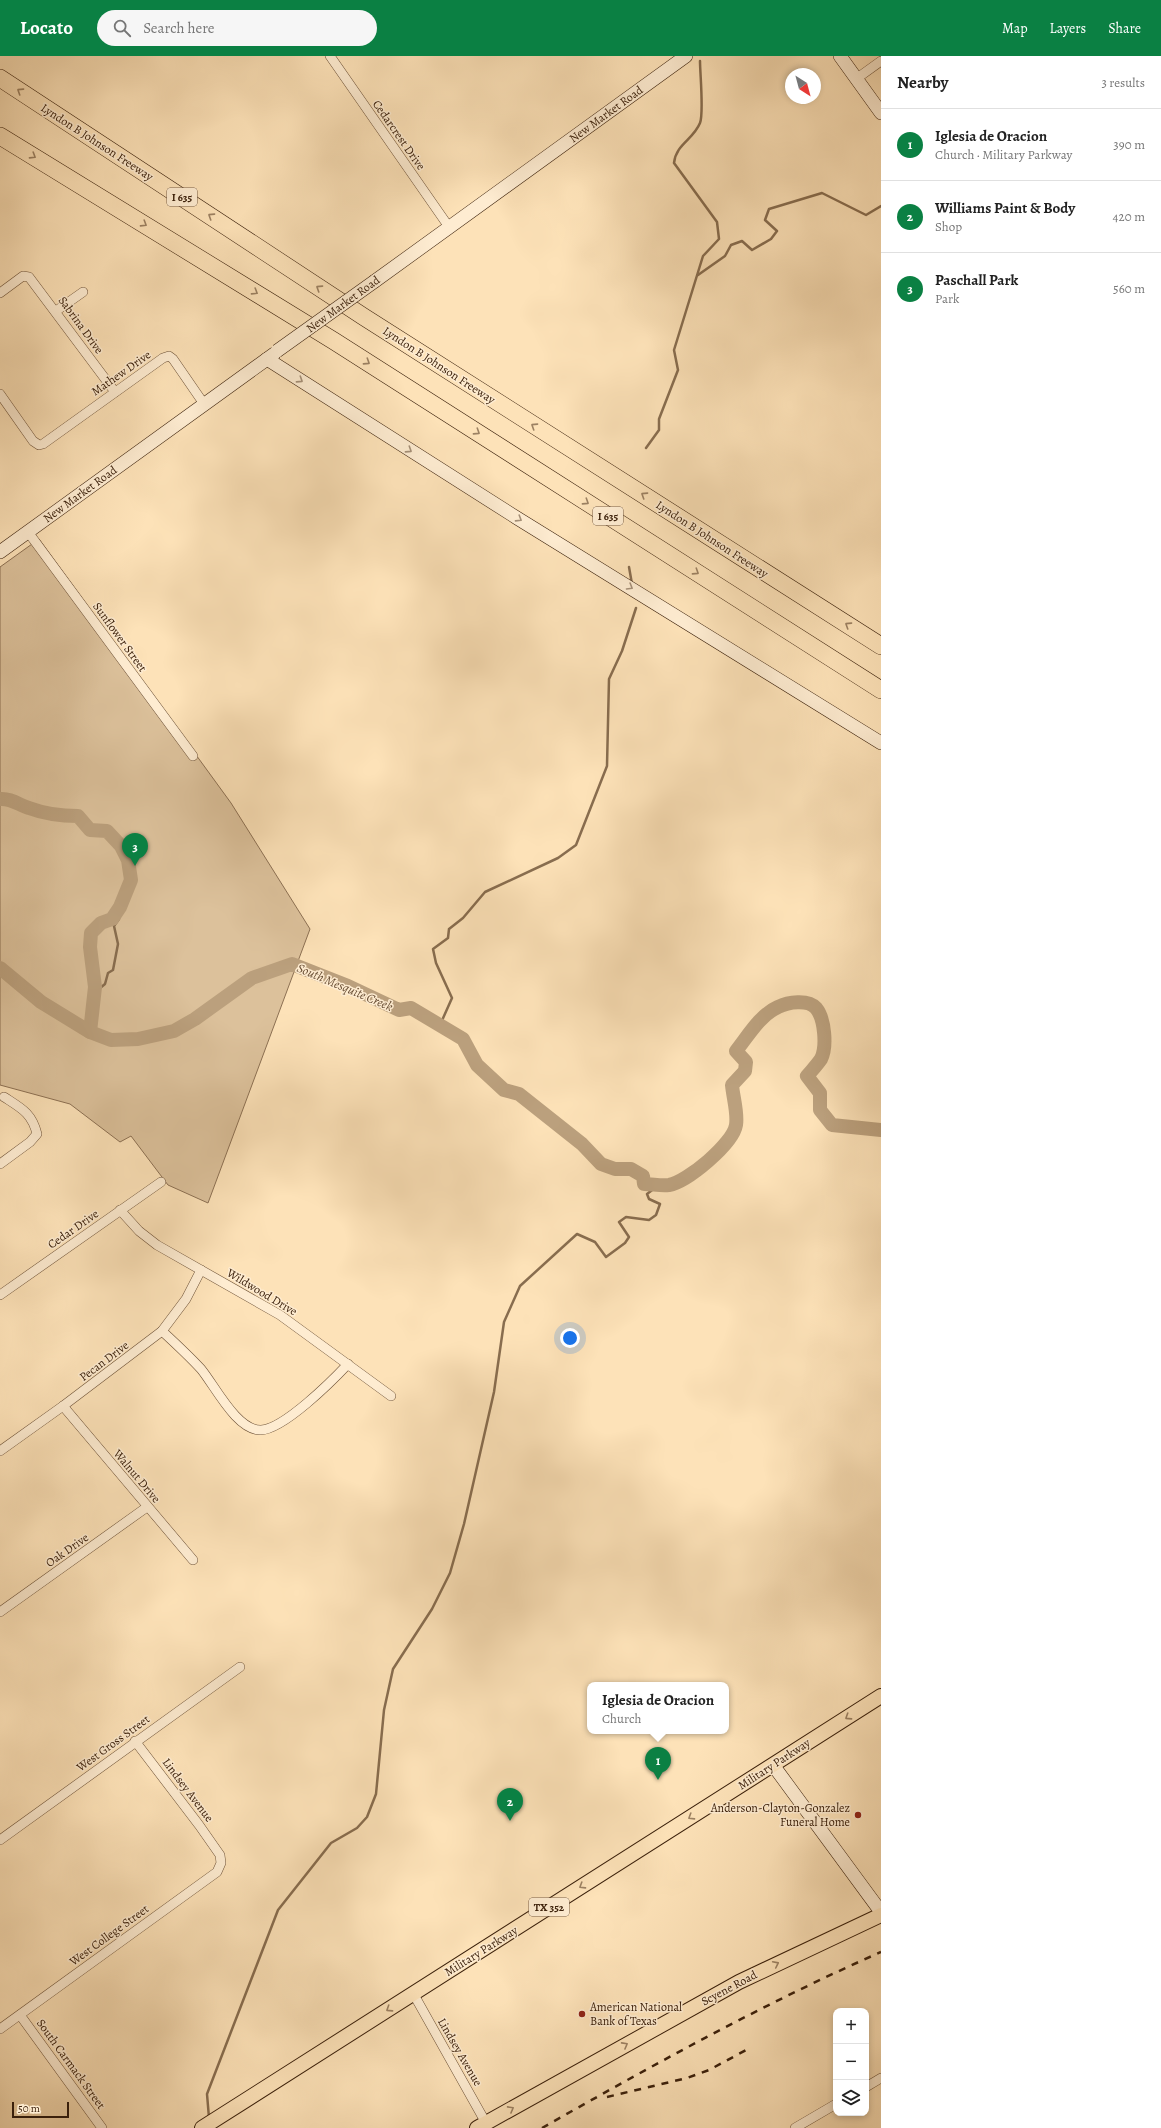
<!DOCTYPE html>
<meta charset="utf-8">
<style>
body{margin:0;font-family:Alegreya,serif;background:#f6f6f6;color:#222}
.controls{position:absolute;right:12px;bottom:12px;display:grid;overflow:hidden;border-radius:8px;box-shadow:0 2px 6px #0003}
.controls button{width:36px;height:36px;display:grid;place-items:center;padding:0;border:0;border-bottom:1px solid #e0e0e0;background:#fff;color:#222;font:20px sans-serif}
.compass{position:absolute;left:785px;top:12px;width:36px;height:36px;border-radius:50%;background:#fff;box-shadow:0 2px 6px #0003;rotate:144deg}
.scale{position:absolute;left:12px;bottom:10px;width:57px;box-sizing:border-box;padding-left:4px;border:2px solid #3b200b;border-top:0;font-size:11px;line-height:14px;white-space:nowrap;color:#3b200b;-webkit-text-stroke:3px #feecd1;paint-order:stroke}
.you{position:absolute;left:570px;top:1282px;width:14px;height:14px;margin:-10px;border:3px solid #fff;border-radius:50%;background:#1a73e8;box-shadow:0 0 0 6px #1a73e833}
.badge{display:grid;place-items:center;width:26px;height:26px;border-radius:50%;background:#0b8043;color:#fff;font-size:13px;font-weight:700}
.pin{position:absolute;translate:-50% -33px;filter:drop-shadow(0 1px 2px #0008)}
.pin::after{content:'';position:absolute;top:21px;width:14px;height:12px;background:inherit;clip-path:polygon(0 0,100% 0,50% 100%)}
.popup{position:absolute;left:587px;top:1626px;width:142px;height:52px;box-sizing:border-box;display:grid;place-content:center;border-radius:8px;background:#fff;filter:drop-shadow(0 1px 3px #0005);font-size:13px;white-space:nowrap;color:#767676}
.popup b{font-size:15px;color:#222}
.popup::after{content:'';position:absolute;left:50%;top:100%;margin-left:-8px;border:8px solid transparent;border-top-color:#fff}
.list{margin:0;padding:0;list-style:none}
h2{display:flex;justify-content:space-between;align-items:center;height:52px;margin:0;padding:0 16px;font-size:17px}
h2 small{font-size:13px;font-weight:400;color:#767676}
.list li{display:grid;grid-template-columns:26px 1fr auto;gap:12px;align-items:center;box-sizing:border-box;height:72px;padding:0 16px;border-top:1px solid #e0e0e0}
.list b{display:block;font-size:15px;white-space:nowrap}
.list p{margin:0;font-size:13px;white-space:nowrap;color:#767676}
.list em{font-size:13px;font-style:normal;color:#767676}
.icon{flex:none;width:22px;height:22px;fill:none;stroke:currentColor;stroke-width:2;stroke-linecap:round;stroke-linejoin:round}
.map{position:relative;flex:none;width:881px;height:2072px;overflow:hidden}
header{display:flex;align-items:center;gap:24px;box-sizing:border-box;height:56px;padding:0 20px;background:#0b8043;color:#fff}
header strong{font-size:19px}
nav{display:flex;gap:22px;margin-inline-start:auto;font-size:14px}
.search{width:280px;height:36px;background:#f6f6f6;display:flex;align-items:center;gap:10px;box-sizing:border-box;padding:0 14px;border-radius:22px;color:#767676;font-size:15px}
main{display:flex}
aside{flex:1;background:#fff}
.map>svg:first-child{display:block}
.green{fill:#dcc19b;stroke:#8c7053}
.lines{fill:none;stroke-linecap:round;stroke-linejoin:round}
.stream{stroke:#886d4f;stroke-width:2.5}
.river{stroke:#bba07d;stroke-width:14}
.street-casing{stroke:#6c5036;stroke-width:10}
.secondary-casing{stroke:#3b200b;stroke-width:14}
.primary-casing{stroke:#3b200b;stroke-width:16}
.highway-casing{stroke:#3b200b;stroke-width:18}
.street{stroke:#feecd1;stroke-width:9}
.secondary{stroke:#feecd1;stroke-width:13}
.primary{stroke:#fde2b8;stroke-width:14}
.highway{stroke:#fde2b8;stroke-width:17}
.rail{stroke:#3b200b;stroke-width:2.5;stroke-dasharray:7 7;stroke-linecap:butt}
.secondary-bridge-casing{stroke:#3b200b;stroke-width:14;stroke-linecap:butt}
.secondary-bridge{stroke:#feecd1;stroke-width:13}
.oneway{stroke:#9c8162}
.oneway2{stroke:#a69078}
.poi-dot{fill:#8f2418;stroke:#feecd1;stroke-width:1.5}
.labels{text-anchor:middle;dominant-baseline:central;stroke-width:3;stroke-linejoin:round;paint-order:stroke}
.shield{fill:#feecd1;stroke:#765d46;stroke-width:1}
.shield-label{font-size:11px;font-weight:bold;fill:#3b200b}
.street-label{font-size:12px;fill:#3b200b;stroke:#feecd1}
.poi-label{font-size:12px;fill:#3b200b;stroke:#feecd1;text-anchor:end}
.water-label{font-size:13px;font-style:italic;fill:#684d33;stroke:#feecd1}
</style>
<header>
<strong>Locato</strong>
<div class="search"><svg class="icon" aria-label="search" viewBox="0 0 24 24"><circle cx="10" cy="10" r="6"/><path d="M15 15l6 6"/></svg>Search here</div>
<nav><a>Map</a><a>Layers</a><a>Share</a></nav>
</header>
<main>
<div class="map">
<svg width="881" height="2072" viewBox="0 0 881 2072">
<rect width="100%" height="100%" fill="#fde2b8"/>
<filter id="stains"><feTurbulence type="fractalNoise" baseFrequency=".005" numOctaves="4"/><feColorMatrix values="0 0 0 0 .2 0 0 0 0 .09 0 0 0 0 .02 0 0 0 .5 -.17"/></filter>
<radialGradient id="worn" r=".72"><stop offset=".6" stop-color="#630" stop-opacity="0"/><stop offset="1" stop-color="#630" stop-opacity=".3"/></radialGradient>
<!-- green -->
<path class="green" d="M39,483L231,747L310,873L208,1147L168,1129L131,1080L120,1086L70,1048L0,1029V511Z"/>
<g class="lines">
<!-- stream -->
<g class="stream">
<path d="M698,219L725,200L731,189L742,185L752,194L771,183L777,175L765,164L769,153L822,137L866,159L881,150"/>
<path d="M646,392L659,374V363L678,314L674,294L703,200L719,183L717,166L674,107C676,88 693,84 700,67C704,57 700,18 700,5"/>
<path d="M629,511L632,528"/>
<path d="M94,937L105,928L108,917L113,914L118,888L114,870L119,863L118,854"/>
<path d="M440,969L452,942L436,907L433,893L448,882L449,873L463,862L485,836L558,802L576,789L607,710L609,623L622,595L636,552"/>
<path d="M209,2062L207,2038L278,1854L331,1787L357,1772L367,1761L376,1738L384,1654L393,1613L432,1553L450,1517L464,1468L494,1336L504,1266L520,1230L577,1178L595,1186L606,1201L625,1187L629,1181L619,1166L626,1161L649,1164L656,1159L660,1148L649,1143L647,1138L660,1128"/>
</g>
<!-- river -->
<g class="river">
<path d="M0,743C11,742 19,749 29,752C45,758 62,760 78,760L90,774L107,775L121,790L128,804L131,824L120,851L112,863L101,867L91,877L90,891L95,931L90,976"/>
<path d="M0,912L41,946L90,976L111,984L138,983L174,975L195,963L252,922L292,908L348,930L399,954L411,952L463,983L477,1009L504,1034L519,1038L582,1088L601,1108L615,1113H631L643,1120L644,1128C652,1128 661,1130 669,1129C687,1126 733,1088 736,1069C738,1057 733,1041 732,1029L745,1015L746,1006L736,995C748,980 760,959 778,951C788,946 808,943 816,952C825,963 827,991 821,1003C817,1009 812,1014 807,1020L820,1037V1054L832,1069L881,1074"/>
</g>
<!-- street casing -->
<g class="street-casing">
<g id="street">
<path d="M330,0L449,171"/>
<path d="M856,23L881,5"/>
<path d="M0,237L23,220L29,221L115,336"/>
<path d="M56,255L83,236"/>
<path d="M0,338L33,385L39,389L43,388L163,302L169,300L173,303L204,348"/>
<path d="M28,476L193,700"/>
<path d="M0,1108L30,1086L37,1078C32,1057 21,1052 4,1041"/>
<path d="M120,1154L139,1175L157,1189L280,1259L391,1340"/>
<path d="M0,1239L161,1126"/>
<path d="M162,1275C175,1287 189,1300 201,1313C215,1330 237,1375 261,1374C284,1373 332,1325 348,1308"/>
<path d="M63,1350L193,1504"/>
<path d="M0,1395L63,1350L162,1275L186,1243L201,1214"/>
<path d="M0,1556L147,1451"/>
<path d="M0,1784L240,1611"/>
<path d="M413,1937L486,2067"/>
<path d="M20,1959L102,2072"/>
<path d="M0,1973L217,1816L221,1807L220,1799L199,1769L135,1685"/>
<path d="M866,2031L881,2022"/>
<path d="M795,2072L836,2048"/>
</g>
</g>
<!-- secondary casing -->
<g class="secondary-casing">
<g id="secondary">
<path d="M840,0L881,57"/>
<path d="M375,225L686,0"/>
<path d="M267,303L517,462L881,687"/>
<path d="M0,496L274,298"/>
<path d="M773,1709L881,1856"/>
</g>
</g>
<!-- primary casing -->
<g class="primary-casing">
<g id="primary">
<path d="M202,2072L881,1640"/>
<path d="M477,2072L739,1926L881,1859"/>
</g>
</g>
<!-- highway casing -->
<g class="highway-casing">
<g id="highway">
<path d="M0,22L364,261L881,590"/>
<path d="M0,80L334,285L881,634"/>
</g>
</g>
<!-- street -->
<use href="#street" class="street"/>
<!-- secondary -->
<use href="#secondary" class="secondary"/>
<!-- primary -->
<use href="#primary" class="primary"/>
<!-- highway -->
<use href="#highway" class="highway"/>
<!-- rail -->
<g class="rail">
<path d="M607,2041L687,2022L709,2014L748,1993"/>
<path d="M542,2072C653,2009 765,1947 881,1896"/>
</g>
<!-- secondary-bridge casing -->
<g class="secondary-bridge-casing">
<path id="secondary-bridge" d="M277,295L375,225"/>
</g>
<!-- secondary-bridge -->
<use href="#secondary-bridge" class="secondary-bridge"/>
</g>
<!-- one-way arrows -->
<defs><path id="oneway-chevron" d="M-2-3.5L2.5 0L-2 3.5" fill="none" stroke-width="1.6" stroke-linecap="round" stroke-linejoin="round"/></defs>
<g class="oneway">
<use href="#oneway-chevron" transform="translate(20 35) rotate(-147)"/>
<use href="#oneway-chevron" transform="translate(33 100) rotate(32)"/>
<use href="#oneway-chevron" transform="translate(211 160) rotate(-147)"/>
<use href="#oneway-chevron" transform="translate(144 168) rotate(32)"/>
<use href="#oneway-chevron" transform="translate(319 232) rotate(-147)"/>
<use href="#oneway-chevron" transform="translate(255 236) rotate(32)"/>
<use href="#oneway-chevron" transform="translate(367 306) rotate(33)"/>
<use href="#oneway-chevron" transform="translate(534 370) rotate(-147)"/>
<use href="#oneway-chevron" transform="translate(477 376) rotate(33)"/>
<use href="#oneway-chevron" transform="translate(644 439) rotate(-147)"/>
<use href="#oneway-chevron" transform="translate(586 446) rotate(33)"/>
<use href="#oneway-chevron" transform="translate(696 516) rotate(33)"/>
<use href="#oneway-chevron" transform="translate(848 569) rotate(-147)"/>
<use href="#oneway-chevron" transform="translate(848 1661) rotate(147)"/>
<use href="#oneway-chevron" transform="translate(691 1761) rotate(148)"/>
<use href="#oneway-chevron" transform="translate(582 1830) rotate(148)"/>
<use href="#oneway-chevron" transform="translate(776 1908) rotate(-26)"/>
<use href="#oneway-chevron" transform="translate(389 1953) rotate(147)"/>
<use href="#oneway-chevron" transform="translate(625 1989) rotate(-29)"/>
<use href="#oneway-chevron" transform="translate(511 2053) rotate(-29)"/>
</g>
<g class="oneway2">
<use href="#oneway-chevron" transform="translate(300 324) rotate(33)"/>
<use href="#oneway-chevron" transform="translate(409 394) rotate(33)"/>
<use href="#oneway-chevron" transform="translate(519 463) rotate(32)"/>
<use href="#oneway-chevron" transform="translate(630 531) rotate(31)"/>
</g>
<!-- markers -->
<g class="poi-dot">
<circle cx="858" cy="1759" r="4"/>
<circle cx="582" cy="1958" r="4"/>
</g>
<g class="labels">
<!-- shield labels -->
<g class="shield">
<rect x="167" y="132" width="30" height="18" rx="3"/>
<rect x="593" y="451" width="30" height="18" rx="3"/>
<rect x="529" y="1842" width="40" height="18" rx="3"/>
</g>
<g class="shield-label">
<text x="182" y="141">I 635</text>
<text x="608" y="460">I 635</text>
<text x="549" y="1851">TX 352</text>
</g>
<!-- street labels -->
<g class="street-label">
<text transform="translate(606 58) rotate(-36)">New Market Road</text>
<text transform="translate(399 79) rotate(55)">Cedarcrest Drive</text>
<text transform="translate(97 86) rotate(33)">Lyndon B Johnson Freeway</text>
<text transform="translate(343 248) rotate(-36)">New Market Road</text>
<text transform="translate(81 269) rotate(54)">Sabrina Drive</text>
<text transform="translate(439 309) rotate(33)">Lyndon B Johnson Freeway</text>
<text transform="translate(121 317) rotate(-35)">Mathew Drive</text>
<text transform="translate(80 438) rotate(-36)">New Market Road</text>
<text transform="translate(712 483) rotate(33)">Lyndon B Johnson Freeway</text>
<text transform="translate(120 581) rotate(54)">Sunflower Street</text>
<text transform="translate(73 1173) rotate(-35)">Cedar Drive</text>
<text transform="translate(262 1236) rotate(31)">Wildwood Drive</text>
<text transform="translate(104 1305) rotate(-37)">Pecan Drive</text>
<text transform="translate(137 1420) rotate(50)">Walnut Drive</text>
<text transform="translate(67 1494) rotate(-35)">Oak Drive</text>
<text transform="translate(113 1687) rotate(-36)">West Gross Street</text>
<text transform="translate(774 1708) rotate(-33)">Military Parkway</text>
<text transform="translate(188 1734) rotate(53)">Lindsey Avenue</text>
<text transform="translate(109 1879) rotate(-36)">West College Street</text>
<text transform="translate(481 1895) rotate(-32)">Military Parkway</text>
<text transform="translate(729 1932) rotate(-28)">Scyene Road</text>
<text transform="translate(460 1996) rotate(60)">Lindsey Avenue</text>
<text transform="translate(71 2008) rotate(54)">South Carmack Street</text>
</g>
<!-- poi labels -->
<g class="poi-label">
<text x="850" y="1752">Anderson-Clayton-Gonzalez<tspan x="850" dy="14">Funeral Home</tspan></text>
<text x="590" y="1951" text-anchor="start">American National<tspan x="590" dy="14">Bank of Texas</tspan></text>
</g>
<!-- water labels -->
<g class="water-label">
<text transform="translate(345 931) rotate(23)">South Mesquite Creek</text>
</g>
</g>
<rect width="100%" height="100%" filter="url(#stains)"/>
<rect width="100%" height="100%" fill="url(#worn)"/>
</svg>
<div class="controls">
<button>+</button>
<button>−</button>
<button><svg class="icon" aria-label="layers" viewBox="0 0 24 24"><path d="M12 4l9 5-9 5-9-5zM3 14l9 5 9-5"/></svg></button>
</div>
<svg class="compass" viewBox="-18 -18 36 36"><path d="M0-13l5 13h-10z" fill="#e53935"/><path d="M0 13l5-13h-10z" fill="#767676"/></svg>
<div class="scale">50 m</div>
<div class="you"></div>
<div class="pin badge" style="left:658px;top:1724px">1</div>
<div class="popup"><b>Iglesia de Oracion</b>Church</div>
<div class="pin badge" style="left:510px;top:1765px">2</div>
<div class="pin badge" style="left:135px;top:810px">3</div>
</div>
<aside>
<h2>Nearby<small>3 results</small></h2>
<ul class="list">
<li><span class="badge">1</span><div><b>Iglesia de Oracion</b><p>Church · Military Parkway</p></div><em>390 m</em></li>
<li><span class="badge">2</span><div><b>Williams Paint &amp; Body</b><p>Shop</p></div><em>420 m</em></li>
<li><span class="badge">3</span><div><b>Paschall Park</b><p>Park</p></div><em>560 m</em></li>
</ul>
</aside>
</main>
